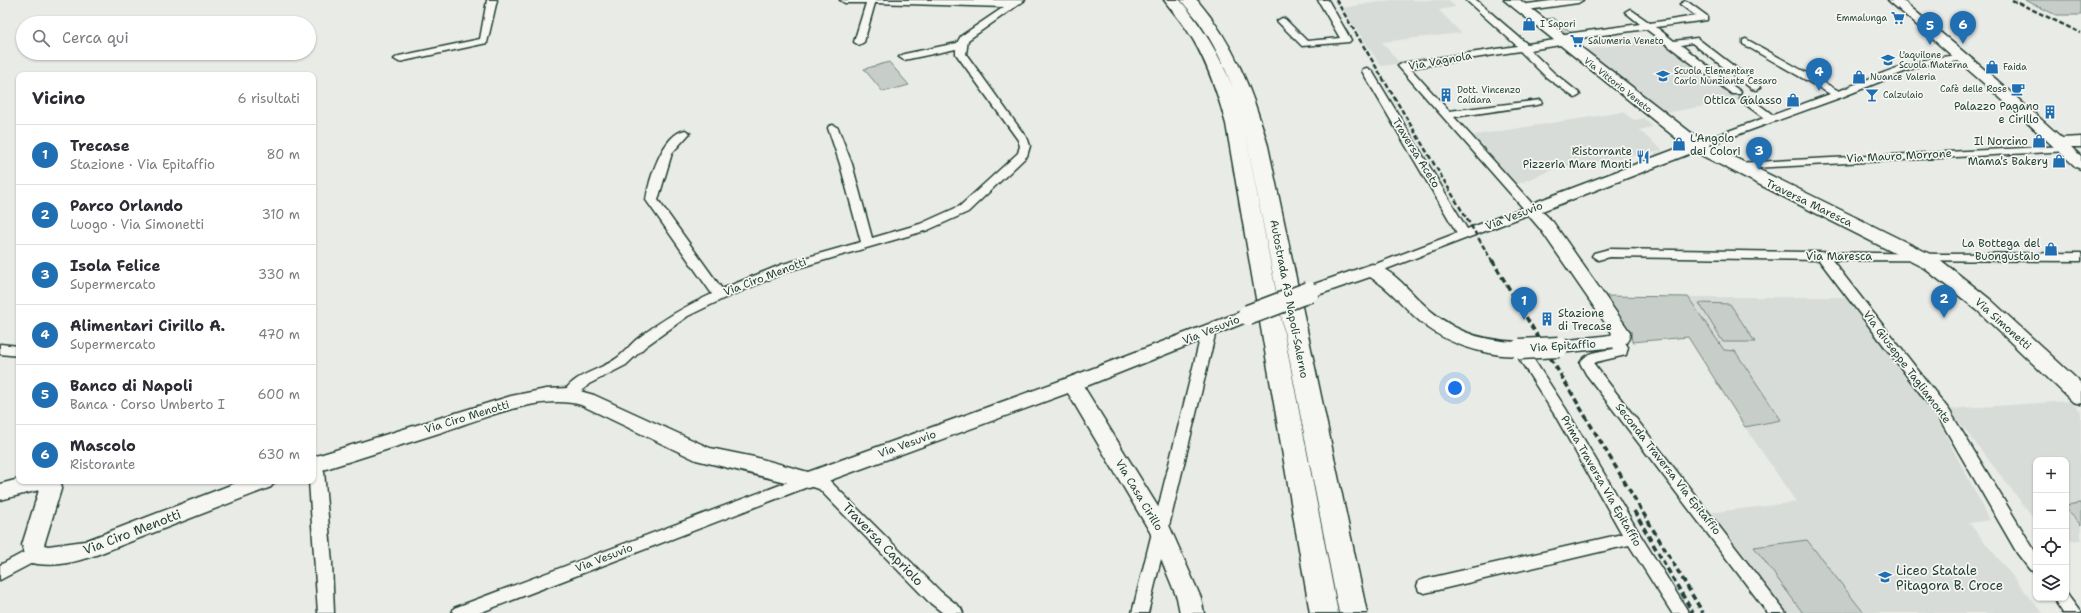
<!DOCTYPE html>
<html lang="it">
<meta charset="utf-8">
<style>
body{margin:0;font-family:"Shantell Sans",sans-serif;background:#f7f7f7;color:#2b2b33}
.controls{position:absolute;right:12px;bottom:12px;display:grid;overflow:hidden;border-radius:8px;box-shadow:0 1px 3px #0004}
.controls button{width:36px;height:36px;display:grid;place-items:center;padding:0;border:0;border-bottom:1px solid #e1e1e2;background:#fff;color:#2b2b33;font:20px sans-serif}
.you{position:absolute;left:1455px;top:388px;width:14px;height:14px;margin:-10px;border:3px solid #fff;border-radius:50%;background:#1a73e8;box-shadow:0 0 0 6px #1a73e833}
.badge{display:grid;place-items:center;width:26px;height:26px;border-radius:50%;background:#1f6fb2;color:#fff;font-size:13px;font-weight:700}
.pin{position:absolute;translate:-50% -33px;filter:drop-shadow(0 1px 2px #0008)}
.pin::after{content:'';position:absolute;top:21px;width:14px;height:12px;background:inherit;clip-path:polygon(0 0,100% 0,50% 100%)}
.list{margin:0;padding:0;list-style:none}
h2{display:flex;justify-content:space-between;align-items:center;height:52px;margin:0;padding:0 16px;font-size:17px}
h2 small{font-size:13px;font-weight:400;color:#7c7c81}
.list li{display:grid;grid-template-columns:26px 1fr auto;gap:12px;align-items:center;box-sizing:border-box;height:60px;padding:0 16px;border-top:1px solid #e1e1e2}
.list b{display:block;font-size:15px;white-space:nowrap}
.list p{margin:0;font-size:13px;white-space:nowrap;color:#7c7c81}
.list em{font-size:13px;font-style:normal;color:#7c7c81}
.icon{flex:none;width:22px;height:22px;fill:none;stroke:currentColor;stroke-width:2;stroke-linecap:round;stroke-linejoin:round}
.map{position:relative;flex:none;width:2081px;height:613px;overflow:hidden}
.search{position:absolute;background:#fff;box-shadow:0 1px 3px #0004;left:16px;top:16px;width:300px;height:44px;display:flex;align-items:center;gap:10px;box-sizing:border-box;padding:0 14px;border-radius:22px;color:#7c7c81;font-size:15px}
.panel{position:absolute;background:#fff;box-shadow:0 1px 3px #0004;left:16px;top:72px;width:300px;height:412px;border-radius:8px}
.map>svg:first-child{display:block}
.built{fill:#d8dcd8}
.green{fill:#c7cec9;stroke:#73867e}
.lines{fill:none;stroke-linecap:round;stroke-linejoin:round}
.street-casing{stroke:#1f3d34;stroke-width:3}
.secondary-casing{stroke:#1f3d34;stroke-width:3}
.primary-casing{stroke:#1f3d34;stroke-width:3}
.highway-casing{stroke:#1f3d34;stroke-width:3}
.street{fill:#f6f6f2;fill-rule:evenodd}
.secondary{fill:#f6f6f2;fill-rule:evenodd}
.primary{fill:#f6f6f2;fill-rule:evenodd}
.highway{fill:#f6f6f2;fill-rule:evenodd}
.rail-far1{stroke:#1f3d34;stroke-width:2.5;stroke-dasharray:5 2.5;stroke-linecap:butt}
.rail{stroke:#1f3d34;stroke-width:3.5;stroke-dasharray:6 3.5;stroke-linecap:butt}
.secondary-bridge-casing{stroke:#1f3d34;stroke-width:23;stroke-linecap:butt}
.secondary-bridge{stroke:#f6f6f2;stroke-width:20}
.labels{text-anchor:middle;dominant-baseline:central;stroke-width:3.5;stroke-linejoin:round;paint-order:stroke}
.far-poi-label{font-size:9px;fill:#1f3d34;stroke:#f6f6f2;text-anchor:start}
.far-street-label{font-size:9px;fill:#1f3d34;stroke:#f6f6f2}
.street-label{font-size:11px;fill:#1f3d34;stroke:#f6f6f2}
.poi-label{font-size:11px;fill:#1f3d34;stroke:#f6f6f2;text-anchor:end}
.near-street-label{font-size:13px;fill:#1f3d34;stroke:#f6f6f2}
.near-poi-label{font-size:13px;fill:#1f3d34;stroke:#f6f6f2;text-anchor:start}
</style>
<div class="map">
<svg width="2081" height="613" viewBox="0 0 2081 613">
<rect width="100%" height="100%" fill="#e9ebe7"/>
<filter id="ink" filterUnits="userSpaceOnUse"><feTurbulence type="fractalNoise" baseFrequency=".025" numOctaves="2"/><feDisplacementMap in="SourceGraphic" scale="8" xChannelSelector="R" yChannelSelector="G"/><feConvolveMatrix kernelMatrix="1 2 1 2 8 2 1 2 1" color-interpolation-filters="sRGB"/></filter>
<g filter="url(#ink)">
<!-- built -->
<g class="built">
<path d="M1391,0H1449L1455,7L1439,10L1461,33L1382,42L1398,61L1401,60L1404,63L1381,66L1342,8Z"/>
<path d="M1659,39L1740,100L1665,113L1583,50Z"/>
<path d="M1623,112L1634,120L1644,118L1653,127L1639,130L1663,151L1557,168L1513,186L1468,136Z"/>
<path d="M1688,297H1846L1933,411L1990,520L1969,523L2043,613H1784L1708,513L1796,502L1745,427L1781,420L1724,350Z"/>
<path d="M2070,401L2081,411V540L2066,541V460H2036V521L1949,409Z"/>
</g>
<!-- green -->
<g class="green">
<path d="M2025,0H2081V15H2056Z"/>
<path d="M1554,18L1572,33L1562,34L1543,19Z"/>
<path d="M889,62L909,85L883,92L864,69Z"/>
<path d="M1602,296L1688,297L1724,350L1735,351L1781,420L1745,427L1688,337L1632,342L1631,335Z"/>
<path d="M1699,303L1730,304L1755,342H1723Z"/>
<path d="M2081,503V525L2066,509V505Z"/>
<path d="M1807,540L1864,613H1803L1754,547Z"/>
</g>
<g class="lines">
<!-- street casing -->
<g class="street-casing">
<g id="street">
<path d="M487,0H497L487,43L399,62L394,59L399,56L480,39Z"/>
<path d="M840,0H1025L968,40L966,54L1028,140L1030,146L1027,156L968,212L928,230L791,270L725,298L688,316L646,346L626,365L589,384L574,399L569,400L564,399L562,395C574,373 598,372 617,358C624,353 630,345 637,339C660,321 685,306 712,294L646,200C649,180 662,135 685,130L690,133L672,153L658,200L722,289L783,264L861,242L840,164L828,128L829,126L833,125L838,128L852,164L872,238L920,224L960,206L1018,153L1020,146L1018,140L956,54V49L904,60L899,57L904,54L957,43L961,36L1004,7L875,3L864,42L859,45L854,42L866,3H845Z"/>
<path d="M1318,0H1328L1351,40L1349,42L1302,46L1277,21L1282,18L1285,19L1307,41L1340,38Z"/>
<path d="M1466,0H1476L1527,44L1555,40L1553,38L1558,35L1640,24L1625,12L1630,9L1650,23L1696,16L1680,4L1685,1L1688,2L1707,16V20L1656,27L1674,41L1697,38L1761,87L1756,90L1752,89L1692,43L1681,45L1741,92L1740,94H1732L1646,29L1566,40L1568,42L1566,44L1530,50L1554,73L1579,93L1580,95L1575,98L1546,77L1520,51L1410,68L1449,111L1541,100L1542,102L1541,104L1537,105L1454,117L1537,209L1535,212L1376,273H1368L1366,270L1368,267L1457,233L1362,71L1363,69L1367,68L1372,71L1467,229L1523,208L1398,66L1403,63L1517,46Z"/>
<path d="M1558,0H1583L1578,3L1520,11L1515,8L1520,5Z"/>
<path d="M1746,39L1839,91C1876,76 1911,59 1951,56C1957,55 1965,53 1969,58C1965,62 1928,64 1919,66L1842,97L1701,148H1693L1692,146L1693,144L1764,118L1741,101L1740,99L1741,97H1749L1773,115L1830,94L1743,44V40Z"/>
<path d="M2065,146L2069,147L2071,149L2069,151L1734,169L1728,166L1734,163Z"/>
<path d="M1609,249L1944,254L2081,253V261L1832,260L1949,410L2036,553V572L2030,570L2017,553L1939,418L1819,260L1609,257L1598,260L1592,256L1594,253Z"/>
<path d="M1209,326L1214,328L1216,331L1148,613H1132L1202,331L1204,328Z"/>
<path d="M1617,336L1622,338L1628,347L1626,355L1596,362L1594,364L1597,368L1786,613H1768L1586,374L1580,363C1587,351 1602,351 1614,349L1610,341L1612,338Z"/>
<path d="M0,344L19,346V356L0,354Z"/>
<path d="M1520,344L1525,346L1566,409L1639,533L1689,613H1672L1629,545L1425,593L1419,591L1417,586L1419,581L1425,579L1622,534L1556,417L1513,349L1515,346Z"/>
<path d="M316,465L321,467L324,471L332,563L334,613H318L309,481H313V466Z"/>
<path d="M809,474L829,480L941,592L961,608L963,613H943L929,602L819,489L810,486L479,613H452L454,608Z"/>
<path d="M34,547L40,549L42,554L40,559L0,580V565Z"/>
<path d="M2066,593L2081,613H2063L2053,598H2066Z"/>
</g>
</g>
<!-- secondary casing -->
<g class="secondary-casing">
<g id="secondary">
<path d="M1888,0H1902L1998,81L2062,138L2081,137V147H2071L2081,156V169L2076,167L1988,87Z"/>
<path d="M1697,141L1702,143L1705,146L1702,149L1542,211L1553,222L1630,332C1630,341 1625,345 1617,347L1559,353L1552,352L1550,347L1552,342L1611,335L1612,333L1541,230L1523,209L1525,206Z"/>
<path d="M1372,264C1391,269 1405,286 1418,299C1449,330 1477,341 1520,342L1527,344L1529,349L1527,354C1513,357 1497,355 1484,352C1457,346 1434,335 1414,316C1400,302 1387,287 1370,277L1309,298L1303,296L1300,292L1303,288Z"/>
<path d="M1248,309L1254,311L1257,315L1254,319L1084,387L1168,523L1201,598L1204,613H1180L1177,598L1150,532L1068,393L809,488L696,460L581,405C538,393 477,421 436,434C395,447 354,460 313,473V457L511,396L546,389L569,388L594,395L710,448L754,457L808,472L1065,379Z"/>
<path d="M19,479V481H59L62,486L44,545L48,546L85,541L241,481H275L271,487L96,555C73,563 49,569 26,561L22,545L39,490L0,500V484Z"/>
</g>
</g>
<!-- primary casing -->
<g class="primary-casing">
<path id="primary" d="M1504,0H1520L1703,142L1938,258L1991,300L2081,383V404L2073,402L1977,310L1924,268L1691,150Z"/>
</g>
<!-- highway casing -->
<g class="highway-casing">
<path id="highway" d="M1164,0H1180C1203,27 1220,56 1233,88C1224,65 1213,42 1199,22C1193,14 1187,8 1181,0H1197C1234,43 1253,92 1268,146L1367,613H1339L1244,126L1338,613H1310L1226,124C1217,91 1206,58 1187,30C1180,19 1171,10 1164,0Z"/>
</g>
<!-- street -->
<use href="#street" class="street"/>
<!-- secondary -->
<use href="#secondary" class="secondary"/>
<!-- primary -->
<use href="#primary" class="primary"/>
<!-- highway -->
<use href="#highway" class="highway"/>
<!-- rail-far1 -->
<g class="rail-far1">
<path d="M1336,0L1492,261"/>
<path d="M2012,0L2081,33"/>
</g>
<!-- rail -->
<g class="rail">
<path d="M1492,260L1703,613"/>
<path d="M1634,511L1693,613"/>
</g>
<!-- secondary-bridge casing -->
<g class="secondary-bridge-casing">
<g id="secondary-bridge">
<path d="M1248,315L1309,292"/>
<path d="M1520,349L1559,347"/>
</g>
</g>
<!-- secondary-bridge -->
<use href="#secondary-bridge" class="secondary-bridge"/>
</g>
</g>
<!-- icons -->
<defs>
<g id="supermarket-bare" transform="scale(1.08)"><path d="M-6-5.5h2.5l.6 2H6L4.5 2H-2.5L-4.4-4H-6ZM-1.5 3.2a1.3 1.3 0 1 0 .1 0ZM3 3.2a1.3 1.3 0 1 0 .1 0Z" fill="#1f6fb2" stroke="#f6f6f2" stroke-width="2.5" paint-order="stroke"/></g>
<g id="shop-bare" transform="scale(1.08)"><path d="M-5-2.5h2.3a2.7 3.5 0 0 1 5.4 0H5L5.5 6h-11ZM-1.5-2.5h3a1.5 2.3 0 0 0-3 0Z" fill="#1f6fb2" stroke="#f6f6f2" stroke-width="2.5" paint-order="stroke"/></g>
<g id="school-bare" transform="scale(1.08)"><path d="M0-5L7-2L0 1L-7-2ZM-4 1L0 2.5L4 1V4Q0 6-4 4Z" fill="#1f6fb2" stroke="#f6f6f2" stroke-width="2.5" paint-order="stroke"/></g>
<g id="cafe-bare" transform="scale(1.08)"><path d="M-5.5-4.5H6V0H3Q3 3.5 0 3.5H-2.5Q-5.5 3.5-5.5 0ZM3-3.2v2h1.7v-2ZM-6 4.5H4V6H-6Z" fill="#1f6fb2" stroke="#f6f6f2" stroke-width="2.5" paint-order="stroke"/></g>
<g id="building-bare" transform="scale(1.08)"><path d="M-4-6H4V6H1V3H-1V6H-4ZM-2.5-4.3h1.7v1.8h-1.7ZM.8-4.3h1.7v1.8H.8ZM-2.5-1h1.7V.8h-1.7ZM.8-1h1.7V.8H.8Z" fill="#1f6fb2" stroke="#f6f6f2" stroke-width="2.5" paint-order="stroke"/></g>
<g id="bar-bare" transform="scale(1.08)"><path d="M-6-5H6L.8 .8V4.5H3.5V6h-7V4.5H-.8V.8Z" fill="#1f6fb2" stroke="#f6f6f2" stroke-width="2.5" paint-order="stroke"/></g>
<g id="restaurant-bare" transform="scale(1.08)"><path d="M-5-6h1v4h1v-4h1v4h1v-4h1v5L-1.5 .5V6h-2V.5L-5-1ZM5-6V6H3V1.5H1.5Q1.5-4 5-6Z" fill="#1f6fb2" stroke="#f6f6f2" stroke-width="2.5" paint-order="stroke"/></g>
</defs>
<g fill-rule="evenodd">
<use href="#supermarket-bare" x="1898" y="18"/>
<use href="#shop-bare" x="1529" y="24"/>
<use href="#supermarket-bare" x="1577" y="41"/>
<use href="#school-bare" x="1888" y="60"/>
<use href="#shop-bare" x="1992" y="67"/>
<use href="#school-bare" x="1663" y="76"/>
<use href="#shop-bare" x="1859" y="77"/>
<use href="#cafe-bare" x="2018" y="89"/>
<use href="#building-bare" x="1446" y="95"/>
<use href="#bar-bare" x="1872" y="95"/>
<use href="#shop-bare" x="1793" y="100"/>
<use href="#building-bare" x="2050" y="112"/>
<use href="#shop-bare" x="2039" y="141"/>
<use href="#shop-bare" x="1679" y="144"/>
<use href="#restaurant-bare" x="1643" y="157"/>
<use href="#shop-bare" x="2059" y="161"/>
<use href="#shop-bare" x="2051" y="249"/>
<use href="#building-bare" x="1547" y="319"/>
<use href="#school-bare" x="1885" y="577"/>
</g>
<g class="labels">
<!-- far-poi labels -->
<g class="far-poi-label">
<text x="1887" y="18" text-anchor="end">Emmalunga</text>
<text x="1540" y="24">I Sapori</text>
<text x="1588" y="41">Salumeria Veneto</text>
<text x="1899" y="55">L'aquilone<tspan x="1899" dy="10">Scuola Materna</tspan></text>
<text x="2003" y="67">Faida</text>
<text x="1674" y="71">Scuola Elementare<tspan x="1674" dy="10">Carlo Nunziante Cesaro</tspan></text>
<text x="1870" y="77">Nuance Valeria</text>
<text x="2007" y="89" text-anchor="end">Cafè delle Rose</text>
<text x="1457" y="90">Dott. Vincenzo<tspan x="1457" dy="10">Caldara</tspan></text>
<text x="1883" y="95">Calzulaio</text>
</g>
<!-- far-street labels -->
<g class="far-street-label">
<text transform="translate(1618 85) rotate(38)">Via Vittorio Veneto</text>
</g>
<!-- street labels -->
<g class="street-label">
<text transform="translate(1440 61) rotate(-10)">Via Vagnola</text>
<text transform="translate(1416 153) rotate(58)">Traversa Aceto</text>
<text transform="translate(1899 156) rotate(-3)">Via Mauro Morrone</text>
<text transform="translate(1809 203) rotate(26)">Traversa Maresca</text>
<text transform="translate(1514 216) rotate(-21)">Via Vesuvio</text>
<text x="1839" y="256">Via Maresca</text>
<text transform="translate(765 277) rotate(-21)">Via Ciro Menotti</text>
<text transform="translate(1289 299) rotate(79)">Autostrada A3 Napoli-Salerno</text>
<text transform="translate(2003 324) rotate(42)">Via Simonetti</text>
<text transform="translate(1211 330) rotate(-22)">Via Vesuvio</text>
<text transform="translate(1563 346) rotate(-4)">Via Epitaffio</text>
<text transform="translate(1907 367) rotate(53)">Via Giuseppe Tagliamonte</text>
<text transform="translate(467 417) rotate(-17)">Via Ciro Menotti</text>
<text transform="translate(907 444) rotate(-20)">Via Vesuvio</text>
<text transform="translate(1668 469) rotate(52)">Seconda Traversa Via Epitaffio</text>
<text transform="translate(1601 481) rotate(60)">Prima Traversa Via Epitaffio</text>
<text transform="translate(1139 495) rotate(59)">Via Casa Cirillo</text>
<text transform="translate(604 558) rotate(-21)">Via Vesuvio</text>
</g>
<!-- poi labels -->
<g class="poi-label">
<text x="1782" y="100">Ottica Galasso</text>
<text x="2039" y="106">Palazzo Pagano<tspan x="2039" dy="13">e Cirillo</tspan></text>
<text x="1690" y="138" text-anchor="start">L'Angolo<tspan x="1690" dy="13">dei Colori</tspan></text>
<text x="2028" y="141">Il Norcino</text>
<text x="1632" y="151">Ristorrante<tspan x="1632" dy="13">Pizzeria Mare Monti</tspan></text>
<text x="2048" y="161">Mama's Bakery</text>
<text x="2040" y="243">La Bottega del<tspan x="2040" dy="13">Buongustaio</tspan></text>
<text x="1558" y="313" text-anchor="start">Stazione<tspan x="1558" dy="13">di Trecase</tspan></text>
</g>
<!-- near-street labels -->
<g class="near-street-label">
<text transform="translate(132 532) rotate(-21)">Via Ciro Menotti</text>
<text transform="translate(883 544) rotate(46)">Traversa Capriolo</text>
</g>
<!-- near-poi labels -->
<g class="near-poi-label">
<text x="1896" y="570">Liceo Statale<tspan x="1896" dy="15">Pitagora B. Croce</tspan></text>
</g>
</g>
</svg>
<div class="controls">
<button>+</button>
<button>−</button>
<button><svg class="icon" aria-label="locate" viewBox="0 0 24 24"><circle cx="12" cy="12" r="6"/><path d="M12 2v4M12 18v4M2 12h4M18 12h4"/></svg></button>
<button><svg class="icon" aria-label="layers" viewBox="0 0 24 24"><path d="M12 4l9 5-9 5-9-5zM3 14l9 5 9-5"/></svg></button>
</div>
<div class="you"></div>
<div class="pin badge" style="left:1524px;top:320px">1</div>
<div class="pin badge" style="left:1944px;top:318px">2</div>
<div class="pin badge" style="left:1759px;top:170px">3</div>
<div class="pin badge" style="left:1819px;top:91px">4</div>
<div class="pin badge" style="left:1930px;top:45px">5</div>
<div class="pin badge" style="left:1963px;top:44px">6</div>
<div class="search"><svg class="icon" aria-label="search" viewBox="0 0 24 24"><circle cx="10" cy="10" r="6"/><path d="M15 15l6 6"/></svg>Cerca qui</div>
<section class="panel">
<h2>Vicino<small>6 risultati</small></h2>
<ul class="list">
<li><span class="badge">1</span><div><b>Trecase</b><p>Stazione · Via Epitaffio</p></div><em>80 m</em></li>
<li><span class="badge">2</span><div><b>Parco Orlando</b><p>Luogo · Via Simonetti</p></div><em>310 m</em></li>
<li><span class="badge">3</span><div><b>Isola Felice</b><p>Supermercato</p></div><em>330 m</em></li>
<li><span class="badge">4</span><div><b>Alimentari Cirillo A.</b><p>Supermercato</p></div><em>470 m</em></li>
<li><span class="badge">5</span><div><b>Banco di Napoli</b><p>Banca · Corso Umberto I</p></div><em>600 m</em></li>
<li><span class="badge">6</span><div><b>Mascolo</b><p>Ristorante</p></div><em>630 m</em></li>
</ul>
</section>
</div>
